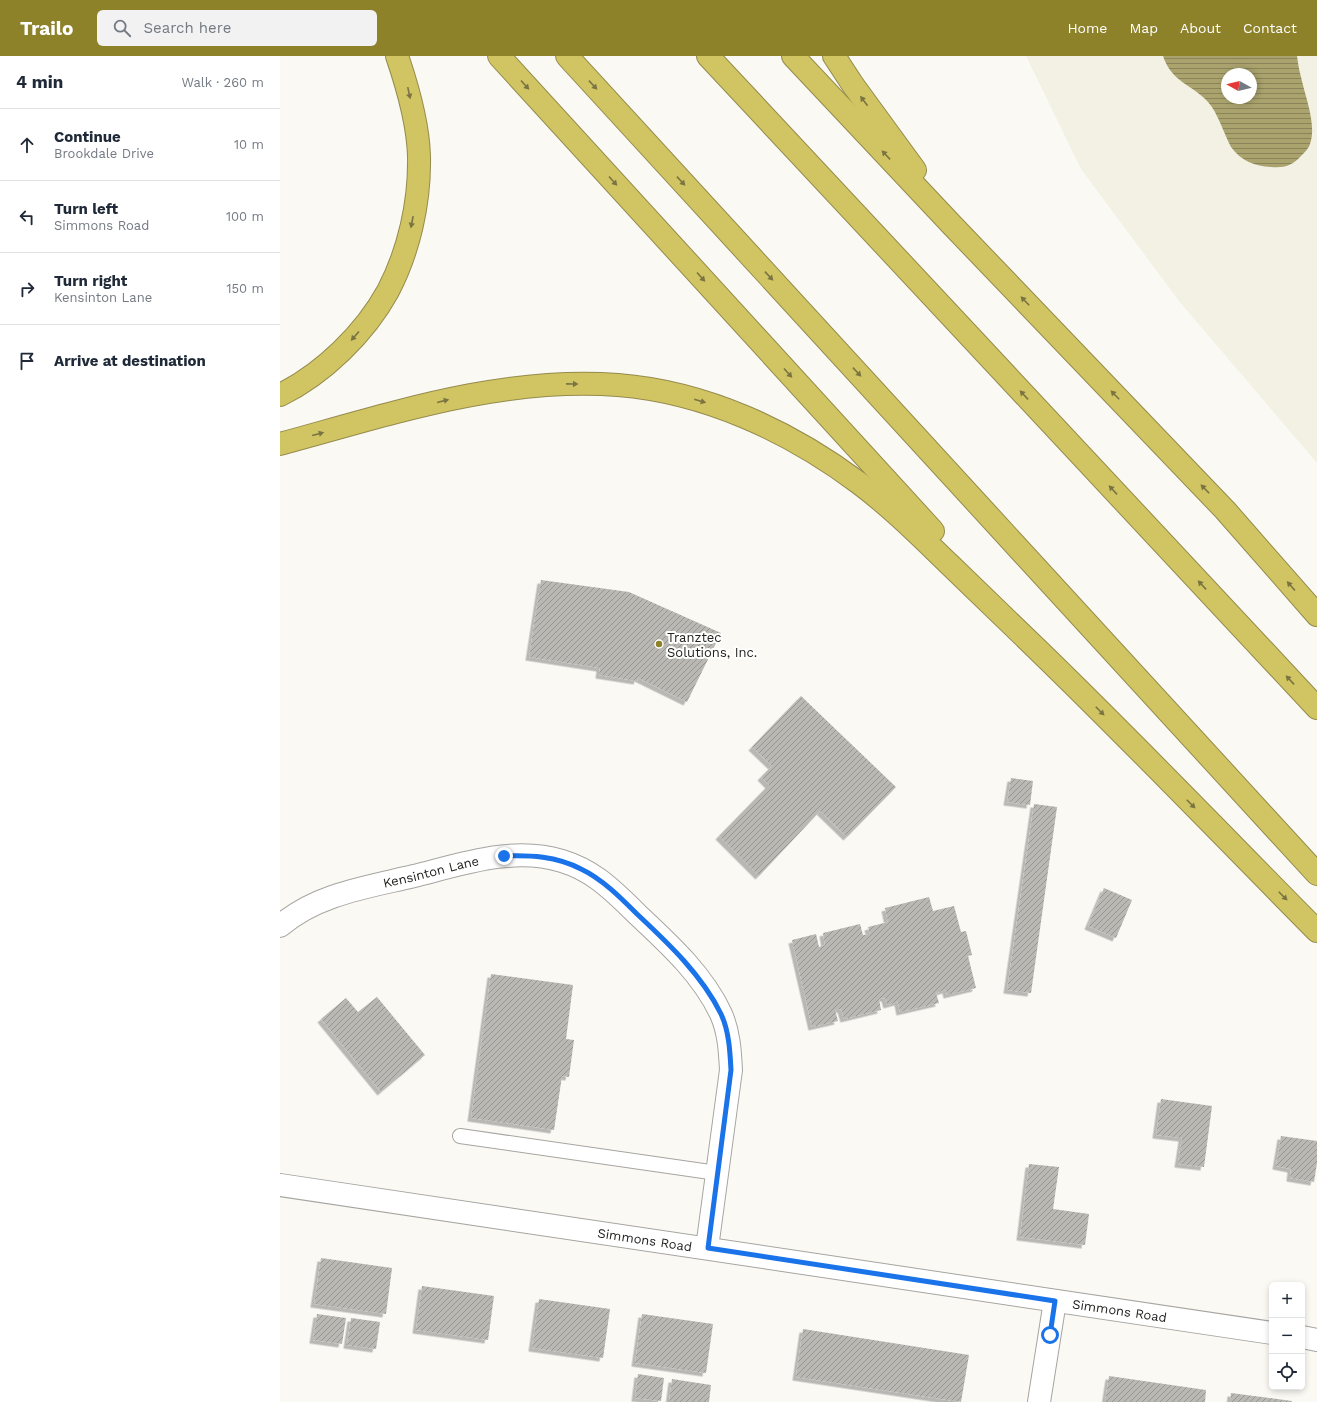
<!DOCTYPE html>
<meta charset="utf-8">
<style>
body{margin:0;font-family:"Work Sans",sans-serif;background:#f2f2f3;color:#1f2937}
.controls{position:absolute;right:12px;bottom:12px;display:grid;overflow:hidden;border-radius:6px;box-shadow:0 2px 6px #0003}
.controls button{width:36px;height:36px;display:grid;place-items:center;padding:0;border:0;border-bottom:1px solid #e0e1e3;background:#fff;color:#1f2937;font:20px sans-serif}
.compass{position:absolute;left:941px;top:12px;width:36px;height:36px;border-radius:50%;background:#fff;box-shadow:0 2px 6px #0003;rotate:278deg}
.stop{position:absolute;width:12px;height:12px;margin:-9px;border:3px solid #1a73e8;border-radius:50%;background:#fff}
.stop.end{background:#1a73e8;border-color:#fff;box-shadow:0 1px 4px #0008}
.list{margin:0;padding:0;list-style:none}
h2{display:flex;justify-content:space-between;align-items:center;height:52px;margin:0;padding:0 16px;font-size:17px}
h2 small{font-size:13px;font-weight:400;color:#747a83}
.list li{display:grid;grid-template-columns:26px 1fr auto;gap:12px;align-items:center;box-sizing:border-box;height:72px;padding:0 16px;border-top:1px solid #e0e1e3}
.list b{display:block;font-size:15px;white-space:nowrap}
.list p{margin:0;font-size:13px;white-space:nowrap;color:#747a83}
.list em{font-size:13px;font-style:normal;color:#747a83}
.icon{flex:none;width:22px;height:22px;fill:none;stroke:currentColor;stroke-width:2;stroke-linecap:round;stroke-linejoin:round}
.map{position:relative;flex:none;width:1037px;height:1346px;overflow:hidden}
header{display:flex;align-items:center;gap:24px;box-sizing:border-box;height:56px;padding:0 20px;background:#8d8129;color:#fff}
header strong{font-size:19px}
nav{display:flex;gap:22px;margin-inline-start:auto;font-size:14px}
.search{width:280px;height:36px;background:#f2f2f3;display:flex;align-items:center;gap:10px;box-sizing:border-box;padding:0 14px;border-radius:6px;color:#747a83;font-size:15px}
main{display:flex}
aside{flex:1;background:#fff}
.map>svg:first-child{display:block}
.built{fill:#f2f1e4;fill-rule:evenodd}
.water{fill:url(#water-rules);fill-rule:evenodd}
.building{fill:url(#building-hatch);filter:url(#shadow)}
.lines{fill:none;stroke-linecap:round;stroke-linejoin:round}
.lane-casing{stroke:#a6a5a0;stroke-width:16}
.street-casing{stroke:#a6a5a0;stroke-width:24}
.highway-casing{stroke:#948b4c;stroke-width:24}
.lane{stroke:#fff;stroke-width:14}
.street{stroke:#fff;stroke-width:22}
.highway{stroke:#d1c463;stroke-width:22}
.oneway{fill:#7a7342}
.route{stroke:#1a73e8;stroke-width:5}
.poi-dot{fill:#8d8129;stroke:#fffffe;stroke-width:1.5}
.labels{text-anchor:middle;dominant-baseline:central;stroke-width:4;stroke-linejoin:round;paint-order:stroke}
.poi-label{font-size:13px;fill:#222220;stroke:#fffffe;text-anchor:start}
.street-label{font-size:13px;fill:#222220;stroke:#fffffe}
</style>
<header>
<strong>Trailo</strong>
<div class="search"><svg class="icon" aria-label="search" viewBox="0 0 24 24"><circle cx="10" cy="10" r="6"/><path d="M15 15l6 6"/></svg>Search here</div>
<nav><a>Home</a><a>Map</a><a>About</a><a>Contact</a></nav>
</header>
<main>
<aside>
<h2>4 min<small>Walk · 260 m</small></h2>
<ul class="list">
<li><svg class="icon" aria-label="ahead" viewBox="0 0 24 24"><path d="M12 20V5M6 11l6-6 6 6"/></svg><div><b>Continue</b><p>Brookdale Drive</p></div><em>10 m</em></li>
<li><svg class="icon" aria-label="left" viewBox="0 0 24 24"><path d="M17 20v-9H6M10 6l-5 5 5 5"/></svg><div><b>Turn left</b><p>Simmons Road</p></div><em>100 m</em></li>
<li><svg class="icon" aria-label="right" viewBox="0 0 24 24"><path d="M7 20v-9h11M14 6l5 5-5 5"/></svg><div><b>Turn right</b><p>Kensinton Lane</p></div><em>150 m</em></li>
<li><svg class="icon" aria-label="arrive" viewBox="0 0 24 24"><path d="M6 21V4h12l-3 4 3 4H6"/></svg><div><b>Arrive at destination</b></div></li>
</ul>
</aside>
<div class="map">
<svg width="1037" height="1346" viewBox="0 0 1037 1346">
<defs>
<pattern id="water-rules" width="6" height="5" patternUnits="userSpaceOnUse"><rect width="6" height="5" fill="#aaa36e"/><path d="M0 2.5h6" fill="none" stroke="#8a845a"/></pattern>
<pattern id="building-hatch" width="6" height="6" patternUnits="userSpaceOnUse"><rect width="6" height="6" fill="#b9b8b3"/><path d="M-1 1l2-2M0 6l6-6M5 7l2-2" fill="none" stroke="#969591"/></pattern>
<filter id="shadow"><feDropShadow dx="-3.5" dy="3.5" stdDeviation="0" flood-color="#0004"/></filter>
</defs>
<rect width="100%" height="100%" fill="#faf9f4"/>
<!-- built -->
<path class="built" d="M746,0H1037V407L899,245L801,113ZM947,18H971V42H947Z"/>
<!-- water -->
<path class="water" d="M883,0H1017C1018,7 1019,14 1021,21C1025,40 1037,69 1030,88C1029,92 1024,97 1021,100C1012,110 1004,112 991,111C975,110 961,105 951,91C944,78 938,57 928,46C912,28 892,27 883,0ZM947,18H971V42H947Z"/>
<!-- building -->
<g class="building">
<path d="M261,524L349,536L441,577L407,646L358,622L357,625L319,619L320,612L249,601Z"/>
<path d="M521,640L616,731L567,781L540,755L479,820L439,780L489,729L481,721L492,710L472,691Z"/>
<path d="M731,722L753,725L750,749L727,746Z"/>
<path d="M754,748L777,751L751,937L727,934Z"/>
<path d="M824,832L852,844L836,882L808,870Z"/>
<path d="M649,841L653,855L674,850L681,876L686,875L692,899L688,900L696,932L667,939L666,934L656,937L659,947L620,956L618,946L607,949L605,942L599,943L601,954L564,963L561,953L555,954L558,965L532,971L512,884L536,878L539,891L545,889L543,877L580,868L583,879L590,878L588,871L608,866L605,852Z"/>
<path d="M211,918L293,929L286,983L294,984L289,1021L282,1020L274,1074L191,1062Z"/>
<path d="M97,941L145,999L101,1036L41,963L66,942L78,956Z"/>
<path d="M881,1043L932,1050L924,1111L898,1108L902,1082L876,1079Z"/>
<path d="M1001,1080L1037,1085V1107L1034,1126L1010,1122L1011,1113L996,1110Z"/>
<path d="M749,1108L779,1111L773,1153L809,1158L805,1189L740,1181Z"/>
<path d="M41,1202L112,1212L106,1258L34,1248Z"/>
<path d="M142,1230L214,1240L208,1284L136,1274Z"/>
<path d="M259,1243L330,1253L323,1302L252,1292Z"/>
<path d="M37,1258L66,1262L62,1288L33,1284Z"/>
<path d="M362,1258L433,1268L426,1317L355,1307Z"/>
<path d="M71,1262L100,1266L96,1293L67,1289Z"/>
<path d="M523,1273L689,1299L681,1346L516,1321Z"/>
<path d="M358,1318L384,1322L381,1345L355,1342Z"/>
<path d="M829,1320L926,1334L925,1346H825Z"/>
<path d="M392,1323L431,1329L429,1346H389Z"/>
<path d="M951,1337L1012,1345V1346H950Z"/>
</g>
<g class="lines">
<!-- lane casing -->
<g class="lane-casing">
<path id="lane" d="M180,1080L437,1117"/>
</g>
<!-- street casing -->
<g class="street-casing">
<g id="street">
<path id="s1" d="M0,870C37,838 88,831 134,820C182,808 233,790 282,805C295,809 307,815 318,823C332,833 345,846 358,859C389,888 423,919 441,958C449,976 450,995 451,1014L427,1192"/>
<path id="s2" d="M0,1129L992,1277"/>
<path d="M1022,1281L1037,1284"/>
<path d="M759,1346L775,1245"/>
</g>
</g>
<!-- highway casing -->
<g class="highway-casing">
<g id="highway">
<path d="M219,0L653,475"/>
<path d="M287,0L1037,818"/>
<path d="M428,0L1037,652"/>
<path d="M513,0L671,168L945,454L1037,559"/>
<path d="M554,0L573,29L635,114"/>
<path d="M0,339C43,318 85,277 108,235C129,195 140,146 139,100C138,66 128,32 117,0"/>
<path d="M0,388C110,358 223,320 338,329C426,336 509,375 579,427C611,451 640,480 668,507C698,536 728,565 758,594C853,686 944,781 1037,875"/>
</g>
</g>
<!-- lane -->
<use href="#lane" class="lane"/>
<!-- street -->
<use href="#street" class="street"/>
<!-- highway -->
<use href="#highway" class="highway"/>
</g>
<!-- one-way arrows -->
<defs><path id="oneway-solid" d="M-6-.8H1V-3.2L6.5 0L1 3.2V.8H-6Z"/></defs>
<g class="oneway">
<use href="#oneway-solid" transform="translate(245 29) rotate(48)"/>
<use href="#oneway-solid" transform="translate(313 29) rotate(47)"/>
<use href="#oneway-solid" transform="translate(129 37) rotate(78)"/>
<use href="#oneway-solid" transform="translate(584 45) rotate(-127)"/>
<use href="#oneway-solid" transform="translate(606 99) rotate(-133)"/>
<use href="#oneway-solid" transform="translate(333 125) rotate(48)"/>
<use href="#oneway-solid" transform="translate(401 125) rotate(47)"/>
<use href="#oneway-solid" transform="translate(132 166) rotate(101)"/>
<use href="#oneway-solid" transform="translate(489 220) rotate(47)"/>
<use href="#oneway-solid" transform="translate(421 221) rotate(48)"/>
<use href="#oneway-solid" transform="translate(745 245) rotate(-134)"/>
<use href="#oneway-solid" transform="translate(75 280) rotate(131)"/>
<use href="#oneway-solid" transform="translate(577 316) rotate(47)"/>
<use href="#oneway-solid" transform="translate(508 317) rotate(48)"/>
<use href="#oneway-solid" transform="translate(292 328) rotate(1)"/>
<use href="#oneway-solid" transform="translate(744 339) rotate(-133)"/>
<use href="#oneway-solid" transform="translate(835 339) rotate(-134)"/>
<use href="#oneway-solid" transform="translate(163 345) rotate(-14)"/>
<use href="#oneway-solid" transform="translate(420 345) rotate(16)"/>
<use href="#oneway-solid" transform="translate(38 378) rotate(-15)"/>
<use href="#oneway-solid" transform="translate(925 433) rotate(-134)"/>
<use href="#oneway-solid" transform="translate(833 434) rotate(-133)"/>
<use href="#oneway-solid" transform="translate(922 529) rotate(-133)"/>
<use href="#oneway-solid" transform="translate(1011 530) rotate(-131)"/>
<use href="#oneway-solid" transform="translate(1010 624) rotate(-133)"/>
<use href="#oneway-solid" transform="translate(820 655) rotate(45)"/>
<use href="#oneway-solid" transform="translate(911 748) rotate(45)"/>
<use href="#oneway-solid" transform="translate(1003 840) rotate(45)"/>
</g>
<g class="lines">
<!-- route -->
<path class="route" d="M224,800C250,799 276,800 301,813C322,823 340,841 357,858C388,887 422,919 441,958C449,975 450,995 451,1014L428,1192L775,1245L770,1279"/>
</g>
<!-- markers -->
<circle class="poi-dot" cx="379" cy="588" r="4"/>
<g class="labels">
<!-- poi labels -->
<g class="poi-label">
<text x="387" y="581">Tranztec<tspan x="387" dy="15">Solutions, Inc.</tspan></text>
</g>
<!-- street labels -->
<g class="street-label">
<text stroke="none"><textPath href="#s1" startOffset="162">Kensinton Lane</textPath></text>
<text stroke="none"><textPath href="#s2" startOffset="369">Simmons Road</textPath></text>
<text stroke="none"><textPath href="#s2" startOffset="849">Simmons Road</textPath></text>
</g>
</g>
</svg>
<div class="controls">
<button>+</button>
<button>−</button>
<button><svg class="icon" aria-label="locate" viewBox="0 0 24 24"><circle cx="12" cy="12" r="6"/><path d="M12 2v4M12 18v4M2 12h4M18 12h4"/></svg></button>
</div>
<svg class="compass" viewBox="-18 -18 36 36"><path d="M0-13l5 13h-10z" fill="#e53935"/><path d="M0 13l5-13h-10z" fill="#747a83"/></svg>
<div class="stop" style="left:770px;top:1279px"></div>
<div class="stop end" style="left:224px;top:800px"></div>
</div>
</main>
